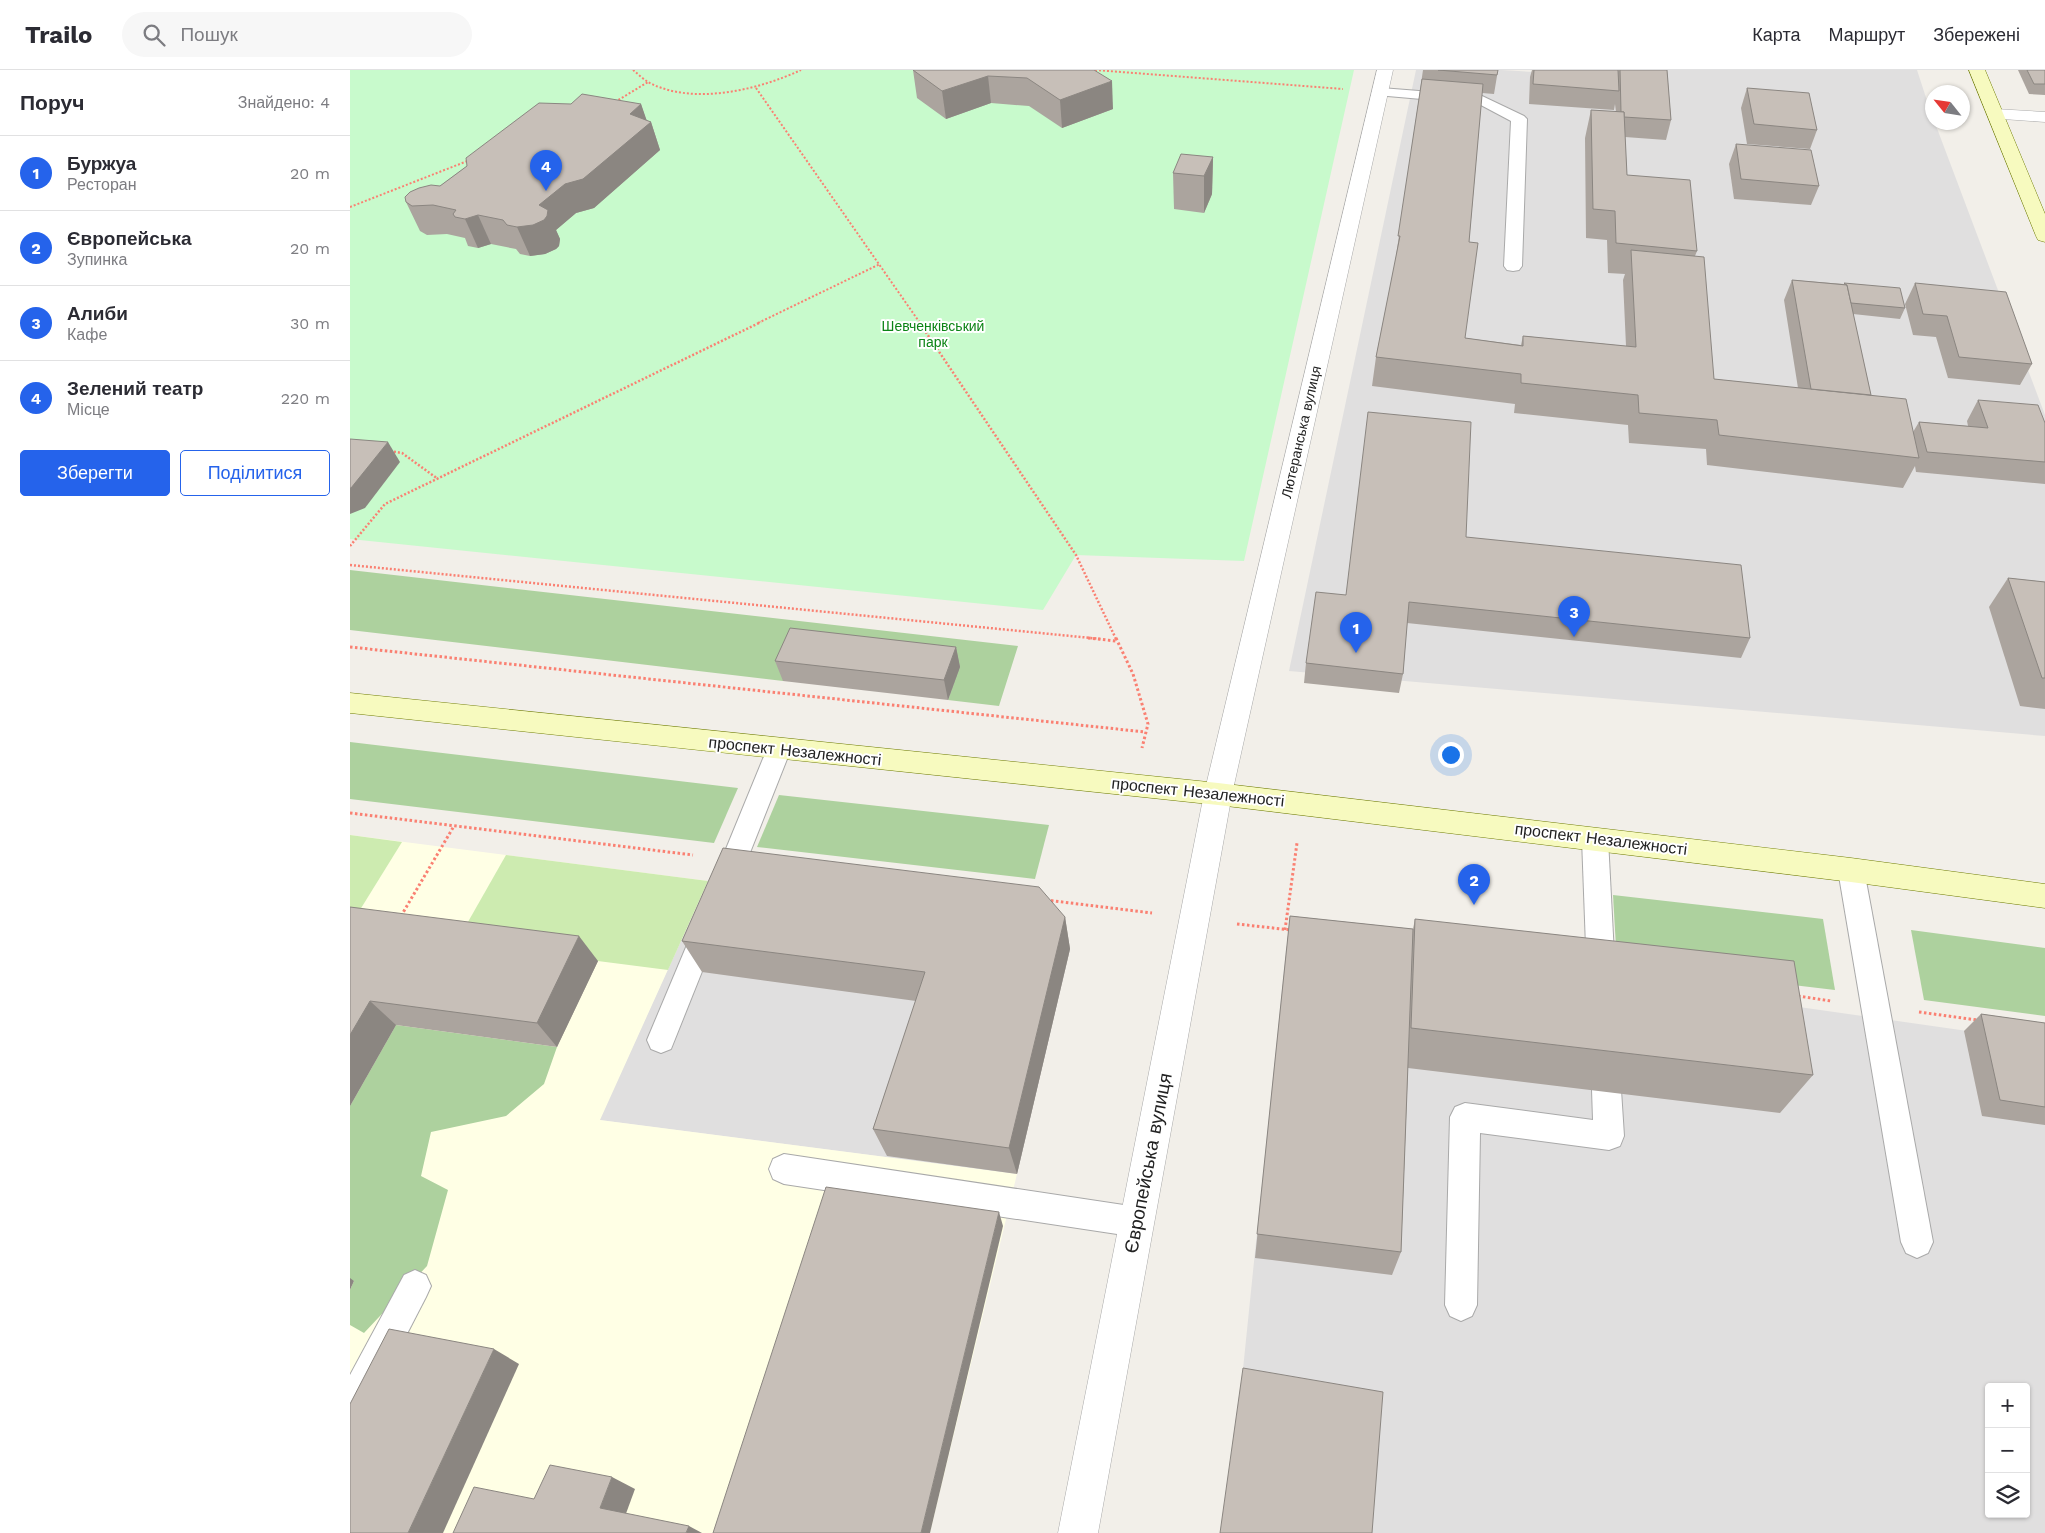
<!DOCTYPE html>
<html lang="uk">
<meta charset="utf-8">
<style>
body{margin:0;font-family:"Work Sans",sans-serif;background:#f7f7f7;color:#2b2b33}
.controls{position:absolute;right:15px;bottom:15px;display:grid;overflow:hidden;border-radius:5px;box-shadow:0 1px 4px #0004}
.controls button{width:45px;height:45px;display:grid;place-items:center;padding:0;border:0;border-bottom:1px solid #e1e1e2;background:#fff;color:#2b2b33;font:25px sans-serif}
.compass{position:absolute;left:1575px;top:15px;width:45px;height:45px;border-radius:50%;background:#fff;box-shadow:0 1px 4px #0004;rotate:300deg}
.you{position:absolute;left:1100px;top:684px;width:18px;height:18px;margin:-12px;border:4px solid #fff;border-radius:50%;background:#1a73e8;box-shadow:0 0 0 8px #1a73e833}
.badge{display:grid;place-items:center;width:32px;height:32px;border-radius:50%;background:#2563eb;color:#fff;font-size:16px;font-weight:700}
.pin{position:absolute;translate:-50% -41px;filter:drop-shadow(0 1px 2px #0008)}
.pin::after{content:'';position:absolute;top:26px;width:18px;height:15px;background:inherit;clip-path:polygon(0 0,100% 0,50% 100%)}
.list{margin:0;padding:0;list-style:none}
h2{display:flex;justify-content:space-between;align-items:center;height:65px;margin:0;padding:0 20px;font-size:21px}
h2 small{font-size:16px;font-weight:400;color:#7c7c81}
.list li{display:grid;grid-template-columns:32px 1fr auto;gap:15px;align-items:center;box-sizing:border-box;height:75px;padding:0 20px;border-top:1px solid #e1e1e2}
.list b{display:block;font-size:19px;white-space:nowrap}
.list p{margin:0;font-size:16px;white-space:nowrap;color:#7c7c81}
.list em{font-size:16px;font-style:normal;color:#7c7c81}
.actions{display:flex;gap:10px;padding:15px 20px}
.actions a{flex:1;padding:11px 0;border:1px solid #2563eb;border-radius:5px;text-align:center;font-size:18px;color:#2563eb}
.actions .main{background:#2563eb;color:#fff}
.icon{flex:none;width:28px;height:28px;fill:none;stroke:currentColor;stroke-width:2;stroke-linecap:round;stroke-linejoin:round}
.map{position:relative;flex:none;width:1695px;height:1463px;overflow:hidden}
header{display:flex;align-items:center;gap:30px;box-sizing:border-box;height:70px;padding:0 25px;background:#fff;border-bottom:1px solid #e1e1e2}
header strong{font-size:24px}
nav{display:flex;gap:28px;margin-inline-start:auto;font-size:18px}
.search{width:350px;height:45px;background:#f7f7f7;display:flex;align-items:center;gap:12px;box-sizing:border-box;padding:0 18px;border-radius:28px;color:#7c7c81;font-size:19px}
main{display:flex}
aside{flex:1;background:#fff}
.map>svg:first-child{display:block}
.residential{fill:#e0dfdf;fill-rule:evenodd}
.education{fill:#ffffe5}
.grass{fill:#cdebb0}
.forest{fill:#add19e}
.park{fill:#c8facc}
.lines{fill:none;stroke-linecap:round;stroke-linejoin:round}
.lane-casing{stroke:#a9a9a9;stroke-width:2}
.street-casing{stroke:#a9a9a9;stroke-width:1}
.secondary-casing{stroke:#707d05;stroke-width:1}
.path-far2{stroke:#fa8072;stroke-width:2;stroke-dasharray:2 2;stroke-linecap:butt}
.path-far1{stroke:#fa8072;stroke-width:2.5;stroke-dasharray:2 2;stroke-linecap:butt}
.path{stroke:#fa8072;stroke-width:3;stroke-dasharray:2.5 2.5;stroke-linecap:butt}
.lane{fill:#fff;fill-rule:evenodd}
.street{fill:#fff;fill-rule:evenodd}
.secondary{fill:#f7fabf;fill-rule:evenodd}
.wall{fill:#aba49e}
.shaded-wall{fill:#8b8681}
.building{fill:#c7bfb8;stroke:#8b8681}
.labels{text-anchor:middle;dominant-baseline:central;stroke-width:4;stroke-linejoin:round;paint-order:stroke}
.far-park-label{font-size:14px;fill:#0c8416;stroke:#fff}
.far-street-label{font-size:14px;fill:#222;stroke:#fff}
.street-label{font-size:16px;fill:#222;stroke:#fff}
.near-street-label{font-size:19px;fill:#222;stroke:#fff}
</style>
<header>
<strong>Trailo</strong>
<div class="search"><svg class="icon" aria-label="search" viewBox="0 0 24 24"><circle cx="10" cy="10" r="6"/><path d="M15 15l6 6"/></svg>Пошук</div>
<nav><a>Карта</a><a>Маршрут</a><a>Збережені</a></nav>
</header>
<main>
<aside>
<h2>Поруч<small>Знайдено: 4</small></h2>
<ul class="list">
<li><span class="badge">1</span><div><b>Буржуа</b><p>Ресторан</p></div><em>20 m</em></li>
<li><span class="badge">2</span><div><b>Європейська</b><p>Зупинка</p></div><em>20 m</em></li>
<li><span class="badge">3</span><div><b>Алиби</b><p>Кафе</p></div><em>30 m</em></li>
<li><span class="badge">4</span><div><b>Зелений театр</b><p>Місце</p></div><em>220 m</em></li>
</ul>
<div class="actions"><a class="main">Зберегти</a><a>Поділитися</a></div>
</aside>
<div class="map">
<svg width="1695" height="1463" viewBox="0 0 1695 1463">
<rect width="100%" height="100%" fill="#f2efe9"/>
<!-- residential -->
<g class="residential">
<path d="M1066,0H1152L1184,2V0H1567L1582,46V52L1585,53L1695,345V666L939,601Z"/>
<path d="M358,811L390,812L720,879L667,1104L249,1050Z"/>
<path d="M936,879L1414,932L1695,972V1463H871L892,1309ZM1639,1317H1676V1444H1639Z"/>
</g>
<!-- education -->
<path class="education" d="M0,765L358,811L250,1050L667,1104L580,1463H0Z"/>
<!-- grass -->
<g class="grass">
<path d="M0,765L52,772L0,856Z"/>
<path d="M156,785L358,811L318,900L106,873Z"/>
</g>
<!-- forest -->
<g class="forest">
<path d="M0,500L668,576L649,636L598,630L609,597L447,578L433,611L0,560Z"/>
<path d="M0,672L388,718L364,773L0,729Z"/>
<path d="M429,725L699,755L685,809L407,777Z"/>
<path d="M1263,825L1473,849L1485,920L1267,894Z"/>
<path d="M1561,860L1695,878V946L1574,930Z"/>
<path d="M46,955L207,977L194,1014L156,1046L81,1062L71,1106L98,1120L77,1196L14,1263L0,1255V1220L4,1211L0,1210V1036Z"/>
</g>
<!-- park -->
<path class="park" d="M0,0H1004L894,491L726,485L693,540L0,469Z"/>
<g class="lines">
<!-- lane casing -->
<g class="lane-casing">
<g id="lane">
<path d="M1031,18L1132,26L1174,46L1177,49L1172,196L1169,200L1163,201L1157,200L1154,196L1161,51L1129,34L1026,25L1024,22L1026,19Z"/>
<path d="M429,670L438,672L441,679L388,813L384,821L375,824L366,821L362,813L417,679L420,672Z"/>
<path d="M1245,759L1254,762L1258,769L1265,904L1261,913L1251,916L1241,913L1237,904L1232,769L1236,762Z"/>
<path d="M1501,789L1510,792L1514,800L1583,1172L1578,1183L1567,1188L1556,1183L1551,1172L1488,800L1492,792Z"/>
<path d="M356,847L365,851L369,859L321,979L311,983L301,979L297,970L347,851Z"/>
<path d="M1255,976L1265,980L1269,989L1274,1066L1270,1076L1259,1080L1130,1063L1127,1235L1122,1246L1111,1251L1100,1246L1095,1235L1100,1047L1105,1037L1115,1033L1243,1050L1241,989L1245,980Z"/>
<path d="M434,1084L787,1137L798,1141L803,1152L798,1163L787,1167L434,1114L423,1109L419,1099L423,1089Z"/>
<path d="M65,1200L76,1205L81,1216L76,1227L12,1351L0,1356V1305L54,1205Z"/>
</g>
</g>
<!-- street casing -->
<g class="street-casing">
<g id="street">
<path d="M1027,0H1043L882,724L748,1463H708L854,724Z"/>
<path d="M1645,39L1695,42V52L1639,48L1637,44L1639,40Z"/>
</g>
</g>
<!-- secondary casing -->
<g class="secondary-casing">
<g id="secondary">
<path d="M1619,0H1635L1695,144V172L1688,170L1686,166Z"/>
<path d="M0,623L868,713L1501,788L1695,814V838L1501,812L868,735L0,643Z"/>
</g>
</g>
<!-- path-far2 -->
<g class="path-far2">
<path d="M283,0C288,4 293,9 298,12C342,36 408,20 451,0"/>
<path d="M745,0L993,19"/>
<path d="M406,18L570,253"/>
<path d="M265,32L298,12"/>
<path d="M0,137L120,90"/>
<path d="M408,253L530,194"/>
</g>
<!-- path-far1 -->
<g class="path-far1">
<path d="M569,252L726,485L766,569"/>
<path d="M40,381L52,383L88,409"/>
<path d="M0,476L35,434L411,252"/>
<path d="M0,495L751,569"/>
</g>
<!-- path -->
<g class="path">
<path d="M738,568L766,571"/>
<path d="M766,568L783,604L798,654L792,678"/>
<path d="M0,577L795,662"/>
<path d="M0,743L343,785"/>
<path d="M696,830L802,843"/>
<path d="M51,846L104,756"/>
<path d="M887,854L941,860"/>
<path d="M935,860L947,773"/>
<path d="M1448,926L1481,931"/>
<path d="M1569,942L1627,950"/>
</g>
<!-- lane -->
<use href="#lane" class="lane"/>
<!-- street -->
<use href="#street" class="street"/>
<!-- secondary -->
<use href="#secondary" class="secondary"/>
</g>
<!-- wall -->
<g class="wall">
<path d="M563,0H744L763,39L712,58L679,36L641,33L596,49L567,28Z"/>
<path d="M1073,0H1148L1144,24L1132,23L1119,172L1115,268L1171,275L1173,266L1276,276L1273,210L1275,204L1258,203L1257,170L1236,168L1235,68L1241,40L1266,42L1265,34L1264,40L1179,34L1180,7L1182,0H1317L1321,50L1316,70L1275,67L1277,105L1347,181L1345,186L1364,309L1448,318L1434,230L1442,210L1494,214V213L1555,238L1550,249L1503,244L1521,325L1563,362L1569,352L1618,356L1617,351L1628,330L1695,353V414L1566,402L1565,396L1553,418L1357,395L1356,379L1279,373L1278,355L1164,343L1165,334L1022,316L1026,287L1045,193Z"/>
<path d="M1668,0H1695V25L1679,24Z"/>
<path d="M1397,18L1467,60L1460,79L1397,74L1391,38Z"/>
<path d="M221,34H291L296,50L301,52L310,80L244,138L226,143L206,160L210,169L209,176L206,179L195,184L180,186L170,184L166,179L141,174L128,178L118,176L115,168L97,164L77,165L70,161L56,132L90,116L117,96Z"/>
<path d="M1386,74L1469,116L1461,135L1384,129L1379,94Z"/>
<path d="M863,87L862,124L854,143L824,139L823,103Z"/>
<path d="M1565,213L1682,294L1670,315L1598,308L1586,267L1563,265L1555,234Z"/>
<path d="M1116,467L1400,568L1391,588L1057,553L1053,604L1049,623L954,613L956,593L996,525Z"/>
<path d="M1658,508L1695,512V639L1670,636L1639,537Z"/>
<path d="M606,577L610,597L598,630L433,611L425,591Z"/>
<path d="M0,837L248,891L207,977L46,955L0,1036Z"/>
<path d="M940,846L1063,859L1065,849L1463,1005L1430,1043L1058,998L1051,1182L1042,1205L905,1188Z"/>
<path d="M715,847L720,879L667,1104L537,1086L523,1059L566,931L352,902L332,871Z"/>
<path d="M1631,944L1695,953V1055L1632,1046L1614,961Z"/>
</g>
<!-- shaded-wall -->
<g class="shaded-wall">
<path d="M638,6L641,33L596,49L592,21Z"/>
<path d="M762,11L763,39L712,58L710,30Z"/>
<path d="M291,34L298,54L301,52L310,80L244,138L226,143L206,160L210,169L209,176L206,179L195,184L180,186L167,157L280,44Z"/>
<path d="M863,87L862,124L854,143V106Z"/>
<path d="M128,145L141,174L128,178L115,149Z"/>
<path d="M38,372L50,392L15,438L0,444V418Z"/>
<path d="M606,577L610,597L598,630L594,610Z"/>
<path d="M715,847L720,879L667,1104L659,1078Z"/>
<path d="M229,866L248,891L207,977L187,953Z"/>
<path d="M20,931L46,955L0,1036V965Z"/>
<path d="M649,1142L653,1156L580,1463H571Z"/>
<path d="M0,1208L4,1211L0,1220Z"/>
<path d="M144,1279L169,1294L93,1463H58Z"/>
<path d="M262,1407L285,1419L274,1449L250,1438Z"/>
<path d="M339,1456L352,1463H336Z"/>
</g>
<!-- building -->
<g class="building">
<path d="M563,0H744L762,11L710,30L677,8L638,6L592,21Z"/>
<path d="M1088,0H1148L1147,5Z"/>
<path d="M1184,0H1268L1269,21L1183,14Z"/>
<path d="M1270,0H1317L1321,50L1274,47V42H1271Z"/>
<path d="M1677,0H1695V14H1684Z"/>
<path d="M1072,9L1133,14L1119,172L1128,173L1115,268L1173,276V266L1286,277L1281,180L1354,187L1364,309L1556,329L1569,388L1369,365L1367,350L1289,343L1288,325L1171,313V304L1026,287L1050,166H1048Z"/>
<path d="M1397,18L1459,23L1467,60L1404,54Z"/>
<path d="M232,24L291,34L280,44L301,52L233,109L215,114L189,135L198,140L197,146L194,150L183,155L167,157L157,155L153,150L128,145L115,149L105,147L103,144L106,140L83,135L62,136L56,132L55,127L60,122L69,118L81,115L90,116L117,96L116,88L189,33L221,34Z"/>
<path d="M1241,40L1274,42L1277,105L1340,110L1347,181L1266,173L1265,141L1243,139Z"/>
<path d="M1386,74L1461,80L1469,116L1391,109Z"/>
<path d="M831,84L863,87L854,106L823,103Z"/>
<path d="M1442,210L1497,215L1521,325L1461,319Z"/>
<path d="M1494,213L1550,218L1555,238L1501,233L1497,215L1495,214Z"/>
<path d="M1565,213L1656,222L1682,294L1609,287L1597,246L1573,244Z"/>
<path d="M1628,330L1688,335L1695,353V392L1577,382L1569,352L1638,358Z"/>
<path d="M1018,342L1121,352L1116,467L1391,495L1400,568L1059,532L1053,604L956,593L966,522L996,525Z"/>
<path d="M0,369L38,372L1,418H0Z"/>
<path d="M1658,508L1695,512V608H1692Z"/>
<path d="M440,558L606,577L594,610L425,591Z"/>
<path d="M373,778L689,817L715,847L659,1078L523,1059L575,902L332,871Z"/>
<path d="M0,837L229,866L187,953L20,931L0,965Z"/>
<path d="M940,846L1063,859L1051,1182L907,1164Z"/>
<path d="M1065,849L1444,891L1463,1005L1061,958Z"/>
<path d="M1631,944L1695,953V1037L1650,1030Z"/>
<path d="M476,1117L649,1142L571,1463H363Z"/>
<path d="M39,1259L144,1279L58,1463H0V1334Z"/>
<path d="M893,1298L1033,1322L1022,1463H870Z"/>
<path d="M200,1395L262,1407L250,1438L339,1456L336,1463H103L124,1417L184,1429Z"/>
</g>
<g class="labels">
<!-- far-park labels -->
<g class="far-park-label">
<text x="583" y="256">Шевченківський<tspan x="583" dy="16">парк</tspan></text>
</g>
<!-- far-street labels -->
<g class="far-street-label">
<text transform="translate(951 362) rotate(-77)">Лютеранська вулиця</text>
</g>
<!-- street labels -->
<g class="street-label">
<text transform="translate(445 681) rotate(6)">проспект Незалежності</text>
<text transform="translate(848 722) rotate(6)">проспект Незалежності</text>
<text transform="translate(1251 769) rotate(7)">проспект Незалежності</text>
</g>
<!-- near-street labels -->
<g class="near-street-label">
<text transform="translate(798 1093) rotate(-79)">Європейська вулиця</text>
</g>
</g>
</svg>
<div class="controls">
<button>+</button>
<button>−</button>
<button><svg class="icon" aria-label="layers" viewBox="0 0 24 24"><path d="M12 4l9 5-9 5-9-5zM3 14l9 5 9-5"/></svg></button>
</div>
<svg class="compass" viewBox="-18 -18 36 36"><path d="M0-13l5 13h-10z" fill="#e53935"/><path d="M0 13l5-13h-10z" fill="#7c7c81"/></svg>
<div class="you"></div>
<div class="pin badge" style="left:1006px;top:583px">1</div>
<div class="pin badge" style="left:1124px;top:835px">2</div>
<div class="pin badge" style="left:1224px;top:567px">3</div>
<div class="pin badge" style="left:196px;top:121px">4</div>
</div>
</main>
